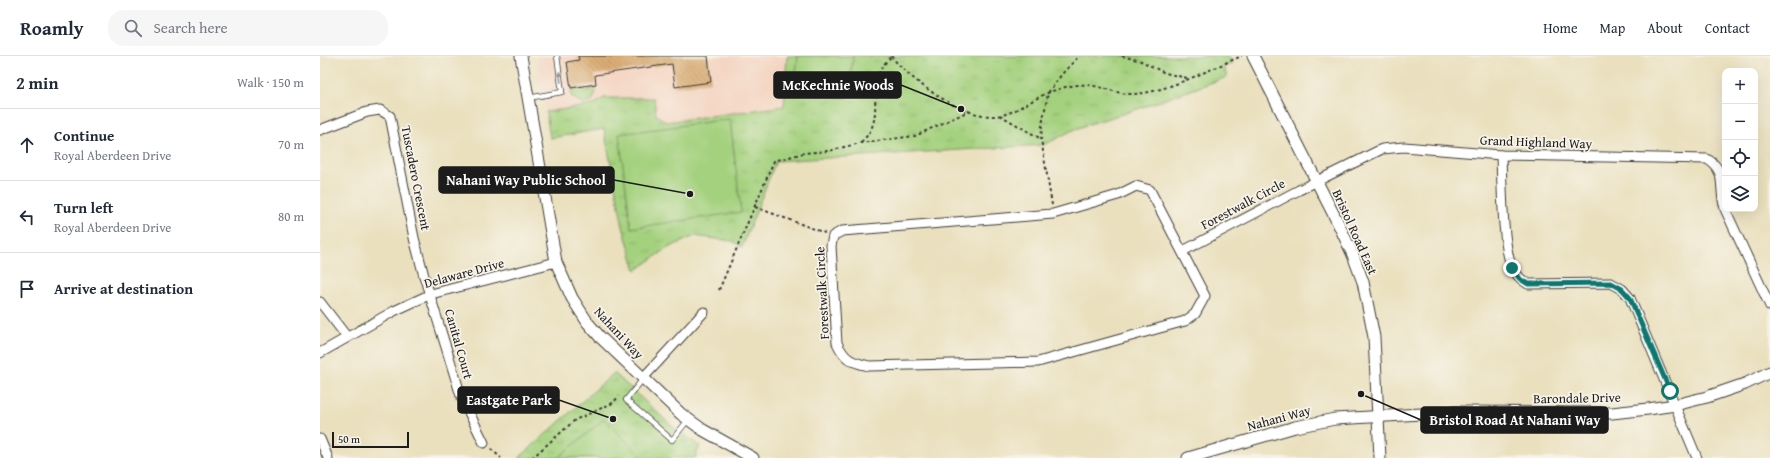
<!DOCTYPE html>
<meta charset="utf-8">
<style>
body{margin:0;font-family:"Gentium Book Plus",serif;background:#f6f6f7;color:#1f2937}
.controls{position:absolute;right:12px;top:12px;display:grid;overflow:hidden;border-radius:8px;box-shadow:0 4px 16px #0002}
.controls button{width:36px;height:36px;display:grid;place-items:center;padding:0;border:0;border-bottom:1px solid #e0e1e3;background:#fff;color:#1f2937;font:20px sans-serif}
.scale{position:absolute;left:12px;bottom:10px;width:77px;box-sizing:border-box;padding-left:4px;border:2px solid #1c1c1c;border-top:0;font-size:11px;line-height:14px;white-space:nowrap;color:#1c1c1c;-webkit-text-stroke:3px #f7f3e8;paint-order:stroke}
.stop{position:absolute;width:12px;height:12px;margin:-9px;border:3px solid #0f766e;border-radius:50%;background:#fff}
.stop.end{background:#0f766e;border-color:#fff;box-shadow:0 1px 4px #0008}
.list{margin:0;padding:0;list-style:none}
h2{display:flex;justify-content:space-between;align-items:center;height:52px;margin:0;padding:0 16px;font-size:17px}
h2 small{font-size:13px;font-weight:400;color:#747a83}
.list li{display:grid;grid-template-columns:26px 1fr auto;gap:12px;align-items:center;box-sizing:border-box;height:72px;padding:0 16px;border-top:1px solid #e0e1e3}
.list b{display:block;font-size:15px;white-space:nowrap}
.list p{margin:0;font-size:13px;white-space:nowrap;color:#747a83}
.list em{font-size:13px;font-style:normal;color:#747a83}
.icon{flex:none;width:22px;height:22px;fill:none;stroke:currentColor;stroke-width:2;stroke-linecap:round;stroke-linejoin:round}
.map{position:relative;flex:none;width:1450px;height:402px;overflow:hidden}
header{display:flex;align-items:center;gap:24px;box-sizing:border-box;height:56px;padding:0 20px;background:#fff;border-bottom:1px solid #e0e1e3}
header strong{font-size:19px}
nav{display:flex;gap:22px;margin-inline-start:auto;font-size:14px}
.search{width:280px;height:36px;background:#f6f6f7;display:flex;align-items:center;gap:10px;box-sizing:border-box;padding:0 14px;border-radius:16px;color:#747a83;font-size:15px}
main{display:flex}
aside{flex:1;background:#fff}
.map>svg:first-child{display:block}
.built{fill:#f4d3c0}
.park{fill:url(#park-tufts);stroke:#60764d}
.garden{fill:#a4d17e;stroke:#60764d}
.building{fill:url(#building-back-hatch)}
.lines{fill:none;stroke-linecap:round;stroke-linejoin:round}
.service-casing{stroke:#3b3934;stroke-width:6}
.minor-casing{stroke:#3b3934;stroke-width:11}
.tertiary-casing{stroke:#3b3934;stroke-width:13}
.path{stroke:#3b3934;stroke-width:2;stroke-dasharray:3 3;stroke-linecap:butt}
.service{stroke:#fff;stroke-width:4.5}
.minor{stroke:#fff;stroke-width:9}
.tertiary{stroke:#fff;stroke-width:11}
.oneway{fill:#999}
.route{stroke:#0f766e;stroke-width:5}
.labels{text-anchor:middle;dominant-baseline:central;stroke-width:3.5;stroke-linejoin:round;paint-order:stroke}
.street-label{font-size:13px;fill:#1c1c1c;stroke:#f7f3e8}
.leader{fill:none;stroke:#1c1c1c;stroke-width:1.5}
.callout-dot{fill:#1c1c1c;stroke:#f7f3e8;stroke-width:1.5}
.callout{fill:#1c1c1c;stroke:#1c1c1c;stroke-width:1.5}
.callout-label{font-size:14px;text-anchor:middle;font-weight:bold;fill:#fff}
</style>
<header>
<strong>Roamly</strong>
<div class="search"><svg class="icon" aria-label="search" viewBox="0 0 24 24"><circle cx="10" cy="10" r="6"/><path d="M15 15l6 6"/></svg>Search here</div>
<nav><a>Home</a><a>Map</a><a>About</a><a>Contact</a></nav>
</header>
<main>
<aside>
<h2>2 min<small>Walk · 150 m</small></h2>
<ul class="list">
<li><svg class="icon" aria-label="ahead" viewBox="0 0 24 24"><path d="M12 20V5M6 11l6-6 6 6"/></svg><div><b>Continue</b><p>Royal Aberdeen Drive</p></div><em>70 m</em></li>
<li><svg class="icon" aria-label="left" viewBox="0 0 24 24"><path d="M17 20v-9H6M10 6l-5 5 5 5"/></svg><div><b>Turn left</b><p>Royal Aberdeen Drive</p></div><em>80 m</em></li>
<li><svg class="icon" aria-label="arrive" viewBox="0 0 24 24"><path d="M6 21V4h12l-3 4 3 4H6"/></svg><div><b>Arrive at destination</b></div></li>
</ul>
</aside>
<div class="map">
<svg width="1450" height="402" viewBox="0 0 1450 402">
<defs>
<pattern id="park-tufts" width="24" height="20" patternUnits="userSpaceOnUse"><rect width="24" height="20" fill="#a4d17e"/><path d="M3 7l-1-3M5 7V3M7 7l1-3M15 17l-1-3M17 17v-4M19 17l1-3" fill="none" stroke="#8db36c"/></pattern>
<pattern id="building-back-hatch" width="6" height="6" patternUnits="userSpaceOnUse"><rect width="6" height="6" fill="#daad75"/><path d="M-1 5l2 2M0 0l6 6M5-1l2 2" fill="none" stroke="#ba9465"/></pattern>
</defs>
<rect width="100%" height="100%" fill="#f7f3e8"/>
<filter id="ink" filterUnits="userSpaceOnUse"><feTurbulence type="fractalNoise" baseFrequency=".025" numOctaves="2"/><feDisplacementMap in="SourceGraphic" scale="8" xChannelSelector="R" yChannelSelector="G"/><feConvolveMatrix kernelMatrix="1 2 1 2 8 2 1 2 1" color-interpolation-filters="sRGB"/></filter>
<filter id="wash" filterUnits="userSpaceOnUse"><feTurbulence type="fractalNoise" baseFrequency=".012" numOctaves="4" result="noise"/><feDisplacementMap in="SourceGraphic" scale="16" xChannelSelector="R" yChannelSelector="G"/><feGaussianBlur stdDeviation="0.9" result="paint"/><feColorMatrix in="noise" values="0 0 0 0 0 0 0 0 0 0 0 0 0 0 0 0 0 1.4 0 .05"/><feComposite in="paint" operator="in"/></filter>
<g filter="url(#wash)">
<rect width="100%" height="100%" fill="#eae0be"/>
<!-- built -->
<path class="built" d="M216,0H467L464,50L422,191L412,185L375,180L348,192L316,214L303,171L284,73L230,82Z"/>
<!-- park -->
<g class="park">
<path d="M467,0H909L913,8L904,10L907,21L812,55L766,69L751,75L724,89L456,105L422,191L412,185L375,180L348,192L316,214L303,171L284,73L230,82L226,56L273,49L284,42H334L336,59L346,66L464,50Z"/>
<path d="M275,31L276,36L272,46L263,48L252,41L251,34C258,31 261,32 267,35Z"/>
<path d="M294,317L353,371L380,390L375,402H199Z"/>
</g>
<!-- garden -->
<g class="garden">
<path d="M478,0H533L528,42L474,35Z"/>
<path d="M410,63L421,156L311,172L299,78Z"/>
<path d="M284,363L323,402H238Z"/>
</g>
<g id="blocks">
<!-- building -->
<path class="building" d="M258,0H388L391,26L355,31L352,8L275,19L276,28L251,32L247,6L259,4Z"/>
</g>
</g>
<g filter="url(#ink)">
<use href="#blocks" fill-opacity="0" stroke="#3b3934" stroke-width="1"/>
<g class="lines">
<!-- service casing -->
<g class="service-casing">
<g id="service">
<path d="M208,42L242,36L237,0"/>
<path d="M323,323L306,344L352,384L368,364"/>
</g>
</g>
<!-- minor casing -->
<g class="minor-casing">
<g id="minor">
<path d="M0,74L47,56L60,54L70,60L94,182L104,220L141,340L164,387"/>
<path d="M1181,99C1182,124 1182,194 1193,213C1197,220 1201,224 1208,228L1291,227L1302,233L1310,242L1377,402"/>
<path d="M816,130L830,134L885,240L875,258L865,265L718,306L549,310C531,306 525,304 517,287L511,190L513,180L522,175L733,158L798,139Z"/>
<path d="M1405,153L1450,250"/>
<path d="M863,195L979,134L1062,93L1084,91L1181,99L1387,103C1408,115 1398,133 1405,152"/>
<path d="M0,246L27,281"/>
<path d="M0,297L74,255L111,238L236,206"/>
<path d="M323,322L384,256"/>
<path d="M0,383L8,402"/>
</g>
</g>
<!-- tertiary casing -->
<g class="tertiary-casing">
<g id="tertiary">
<path d="M201,0L236,206L252,242L268,267L280,281L361,358L383,374L433,402"/>
<path d="M933,0L1019,169L1033,199L1043,226L1054,281L1060,402"/>
<path d="M868,402L975,371L1015,363L1136,356L1292,357L1328,353L1355,349L1387,341L1425,328L1450,316"/>
</g>
</g>
<!-- path -->
<g class="path">
<path d="M571,0C591,25 647,67 682,59C692,57 702,50 712,45C725,37 741,31 757,29C779,27 795,39 814,38C845,37 892,12 922,0"/>
<path d="M802,0L821,5L845,17L867,22"/>
<path d="M680,59L721,83"/>
<path d="M541,86C570,61 540,28 571,1"/>
<path d="M732,149L721,83L722,69L728,37L742,18L759,0"/>
<path d="M435,151L505,177"/>
<path d="M399,234L454,105L484,97L509,95L540,87L595,80L649,55"/>
<path d="M171,393L181,402"/>
<path d="M212,402L255,364L293,347L299,340"/>
</g>
<!-- service -->
<use href="#service" class="service"/>
<!-- minor -->
<use href="#minor" class="minor"/>
<!-- tertiary -->
<use href="#tertiary" class="tertiary"/>
</g>
<!-- one-way arrows -->
<defs><path id="oneway-solid" d="M-6-.8H1V-3.2L6.5 0L1 3.2V.8H-6Z"/></defs>
<use class="oneway" href="#oneway-solid" transform="translate(240 21) rotate(-98)"/>
</g>
<g class="lines" filter="url(#ink)">
<!-- route -->
<path class="route" d="M1192,212L1200,223L1208,228L1291,227L1302,233L1310,242L1350,335"/>
</g>
<g class="labels">
<!-- street labels -->
<g class="street-label">
<text transform="translate(1216 86) rotate(2)">Grand Highland Way</text>
<text transform="translate(96 122) rotate(79)">Tuscadero Crescent</text>
<text transform="translate(923 148) rotate(-28)">Forestwalk Circle</text>
<text transform="translate(1035 176) rotate(66)">Bristol Road East</text>
<text transform="translate(144 217) rotate(-15)">Delaware Drive</text>
<text transform="translate(502 237) rotate(-93)">Forestwalk Circle</text>
<text transform="translate(299 277) rotate(47)">Nahani Way</text>
<text transform="translate(139 288) rotate(74)">Canital Court</text>
<text transform="translate(1257 342) rotate(-1)">Barondale Drive</text>
<text transform="translate(959 362) rotate(-15)">Nahani Way</text>
</g>
</g>
<!-- callouts -->
<path class="leader" d="M641 53L581 29M370 138L294 124M293 363L239 344M1041 338L1101 364"/>
<g class="callout-dot">
<circle cx="641" cy="53" r="4"/>
<circle cx="370" cy="138" r="4"/>
<circle cx="293" cy="363" r="4"/>
<circle cx="1041" cy="338" r="4"/>
</g>
<g class="callout">
<rect x="454" y="16" width="127" height="26" rx="4"/>
<rect x="119" y="111" width="175" height="26" rx="4"/>
<rect x="138" y="331" width="101" height="26" rx="4"/>
<rect x="1101" y="351" width="187" height="26" rx="4"/>
</g>
<g class="callout-label">
<text x="518" y="34">McKechnie Woods</text>
<text x="206" y="129">Nahani Way Public School</text>
<text x="189" y="349">Eastgate Park</text>
<text x="1195" y="369">Bristol Road At Nahani Way</text>
</g>
</svg>
<div class="controls">
<button>+</button>
<button>−</button>
<button><svg class="icon" aria-label="locate" viewBox="0 0 24 24"><circle cx="12" cy="12" r="6"/><path d="M12 2v4M12 18v4M2 12h4M18 12h4"/></svg></button>
<button><svg class="icon" aria-label="layers" viewBox="0 0 24 24"><path d="M12 4l9 5-9 5-9-5zM3 14l9 5 9-5"/></svg></button>
</div>
<div class="scale">50 m</div>
<div class="stop" style="left:1350px;top:335px"></div>
<div class="stop end" style="left:1192px;top:212px"></div>
</div>
</main>
